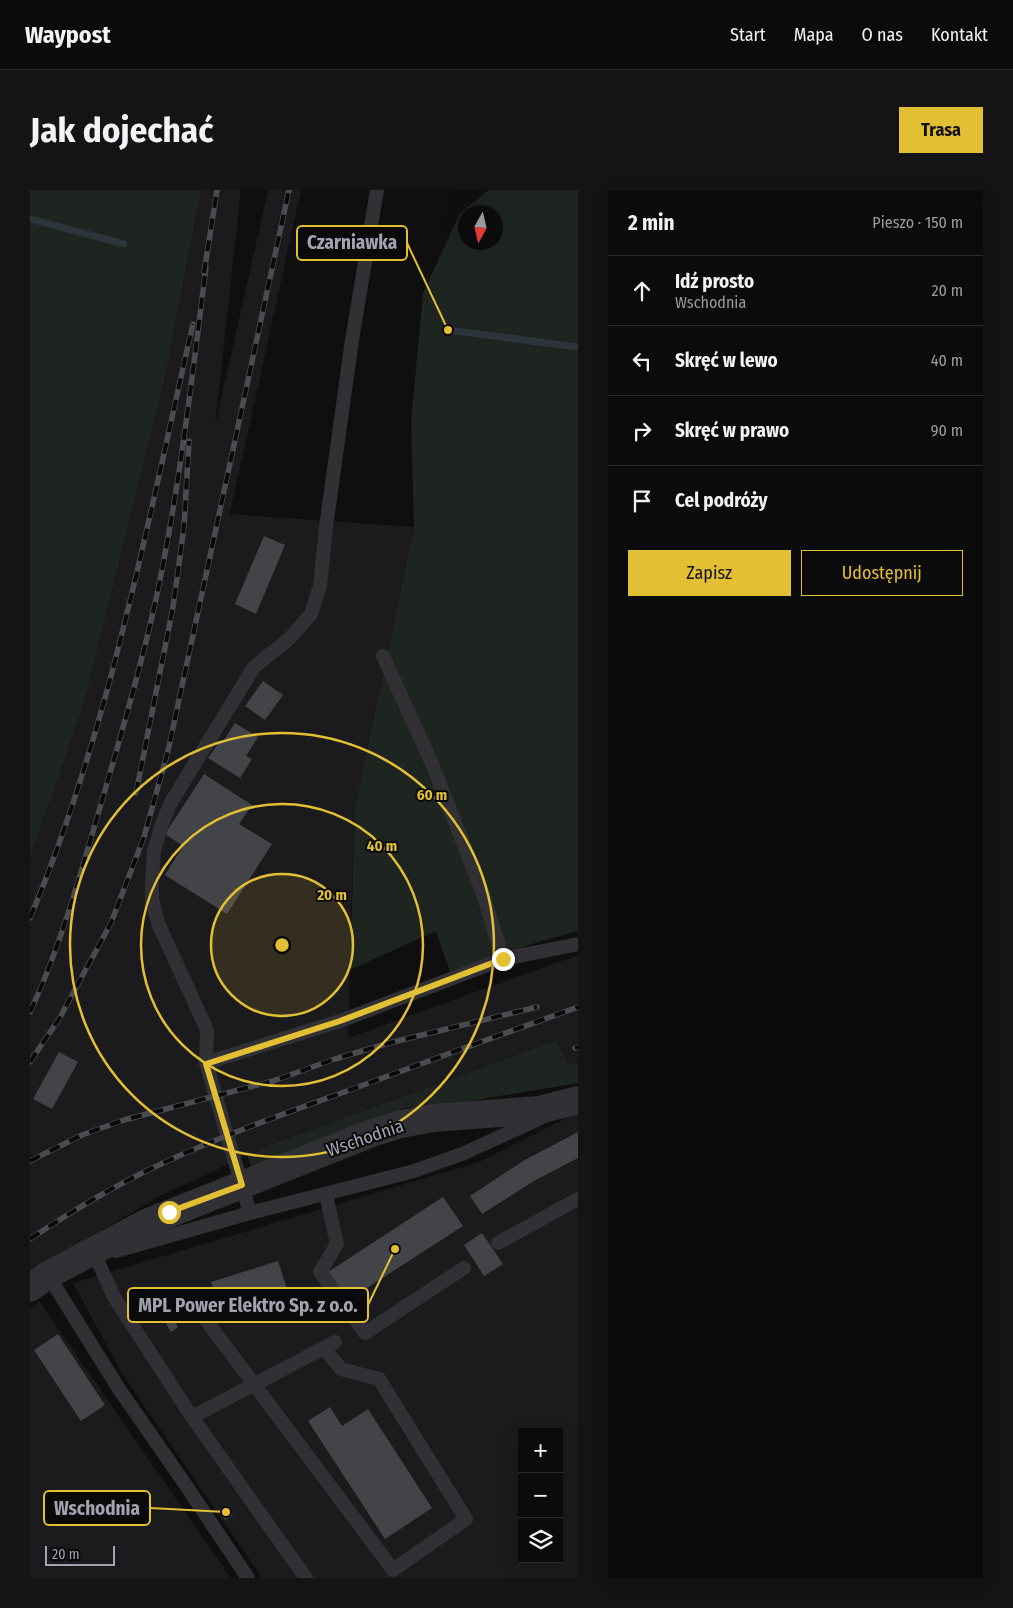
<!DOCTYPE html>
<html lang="pl">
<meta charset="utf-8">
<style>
body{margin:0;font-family:"Fira Sans Condensed",sans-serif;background:#141415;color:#f1f3f6}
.controls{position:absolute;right:15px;bottom:15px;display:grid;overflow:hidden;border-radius:0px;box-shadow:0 5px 20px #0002}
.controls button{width:45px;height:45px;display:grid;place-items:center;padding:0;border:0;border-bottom:1px solid #2b2b2d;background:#0b0b0c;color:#f1f3f6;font:25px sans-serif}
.compass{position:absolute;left:428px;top:15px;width:45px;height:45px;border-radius:50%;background:#0b0b0c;box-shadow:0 5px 20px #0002;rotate:188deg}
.scale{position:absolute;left:15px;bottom:12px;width:70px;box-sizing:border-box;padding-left:5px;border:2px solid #a1a4b0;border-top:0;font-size:14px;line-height:18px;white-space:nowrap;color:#a1a4b0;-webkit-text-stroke:4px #0a0a0b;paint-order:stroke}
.stop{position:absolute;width:15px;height:15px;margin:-11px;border:4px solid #e3bf34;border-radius:50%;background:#fff}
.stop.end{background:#e3bf34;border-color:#fff;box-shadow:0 1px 5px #0008}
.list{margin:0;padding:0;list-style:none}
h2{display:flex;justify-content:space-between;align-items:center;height:65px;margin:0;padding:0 20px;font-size:21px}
h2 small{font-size:16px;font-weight:400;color:#9a9b9d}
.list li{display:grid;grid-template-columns:32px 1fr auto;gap:15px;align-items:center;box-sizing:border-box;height:70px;padding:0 20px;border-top:1px solid #2b2b2d}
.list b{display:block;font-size:19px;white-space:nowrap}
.list p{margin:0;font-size:16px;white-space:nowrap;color:#9a9b9d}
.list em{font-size:16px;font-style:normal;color:#9a9b9d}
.actions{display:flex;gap:10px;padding:15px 20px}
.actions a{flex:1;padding:11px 0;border:1px solid #e3bf34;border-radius:0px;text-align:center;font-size:18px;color:#e3bf34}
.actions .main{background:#e3bf34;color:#111}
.icon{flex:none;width:28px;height:28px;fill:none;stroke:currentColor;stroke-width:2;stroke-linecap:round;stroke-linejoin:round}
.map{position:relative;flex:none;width:548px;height:1388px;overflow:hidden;border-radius:0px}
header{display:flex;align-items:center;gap:30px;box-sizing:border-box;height:70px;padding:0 25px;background:#0b0b0c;border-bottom:1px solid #2b2b2d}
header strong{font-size:24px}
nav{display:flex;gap:28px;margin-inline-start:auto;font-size:18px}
.intro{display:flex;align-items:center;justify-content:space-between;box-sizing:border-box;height:120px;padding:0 30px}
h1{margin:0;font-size:35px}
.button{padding:12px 22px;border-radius:0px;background:#e3bf34;color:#111;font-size:18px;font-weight:700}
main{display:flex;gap:30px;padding:0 30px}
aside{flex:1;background:#0b0b0c;border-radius:0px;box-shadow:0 5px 20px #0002}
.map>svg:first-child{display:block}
.built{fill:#1b1b1d;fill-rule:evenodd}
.green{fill:#1e241f;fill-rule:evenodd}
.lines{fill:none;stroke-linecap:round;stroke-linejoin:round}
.stream{stroke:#2e343c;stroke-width:7}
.building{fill:#434448}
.service{stroke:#303035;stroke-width:14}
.minor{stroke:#303035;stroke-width:28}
.rail-casing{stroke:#4b4c52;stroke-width:5.5}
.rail{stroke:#0a0a0b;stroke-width:4;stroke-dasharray:11;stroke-linecap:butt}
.route{stroke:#e3bf34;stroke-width:6}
.ring{fill:none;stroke:#e3bf34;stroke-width:2.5}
.labels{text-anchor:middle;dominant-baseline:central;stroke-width:4;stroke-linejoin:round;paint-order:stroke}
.street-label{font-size:18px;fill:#a1a4b0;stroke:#0a0a0b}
.centre{fill:#e3bf34;stroke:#0a0a0b;stroke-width:2.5}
.ring-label{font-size:15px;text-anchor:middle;font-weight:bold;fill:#e3bf34;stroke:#0a0a0b;stroke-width:4;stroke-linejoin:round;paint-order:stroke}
.leader{fill:none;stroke:#e3bf34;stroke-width:2}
.callout-dot{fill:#e3bf34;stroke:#0a0a0b;stroke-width:2}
.callout{fill:#0a0a0b;stroke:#e3bf34;stroke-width:2}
.callout-label{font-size:19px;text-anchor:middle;font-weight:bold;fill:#a1a4b0}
</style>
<header>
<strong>Waypost</strong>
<nav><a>Start</a><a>Mapa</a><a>O nas</a><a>Kontakt</a></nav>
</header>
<div class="intro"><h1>Jak dojechać</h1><a class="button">Trasa</a></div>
<main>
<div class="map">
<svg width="548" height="1388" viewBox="0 0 548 1388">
<rect width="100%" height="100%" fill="#0f0f10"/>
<!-- built -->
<g class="built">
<path d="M171,0H211L185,236L238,0H271L200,324L384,337L325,616L321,720L318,848L548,765V872L538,875L527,850L240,955L132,1005L0,1082V668L55,511L134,193Z"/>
<path d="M548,922V1388H232L91,1182L43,1093L449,972ZM492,1242H529V1369H492Z"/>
<path d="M9,1111L201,1388H0V1119Z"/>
</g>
<!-- green -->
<g class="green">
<path d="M0,0H171L134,193L55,511L0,668Z"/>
<path d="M459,0H548V741L508,752L420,782L406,741L320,780L325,616L384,337L381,232L393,103L430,23ZM436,22H466V52H436Z"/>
<path d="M527,850L538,875L548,872V893L416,915L374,918L239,972L221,977L218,966L240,955Z"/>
</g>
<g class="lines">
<!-- stream -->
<g class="stream">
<path d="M0,29L94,54"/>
<path d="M418,140L548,157"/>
</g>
</g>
<!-- building -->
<g class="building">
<path d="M234,346L255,355L226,424L205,414Z"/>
<path d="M233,491L253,505L235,530L215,516Z"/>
<path d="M205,533L228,547L216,566L222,569L210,588L178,568L190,551L192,553Z"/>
<path d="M174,584L222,615L209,634L242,654L197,724L135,685L153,656L135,644Z"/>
<path d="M29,862L48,872L22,919L3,909Z"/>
<path d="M548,942V968L504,991L452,1024L440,1006L493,971Z"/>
<path d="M413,1007L433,1036L317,1111L298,1082Z"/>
<path d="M452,1043L473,1074L454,1086L434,1055Z"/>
<path d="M248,1071L263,1117L243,1123L236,1102L190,1117L181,1092Z"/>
<path d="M143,1128L148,1137L141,1142L136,1134Z"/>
<path d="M28,1144L75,1215L51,1231L4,1160Z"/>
<path d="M300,1217L312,1236L338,1219L402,1318L355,1349L278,1231Z"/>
<path d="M196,1315L203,1325L195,1330L189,1320Z"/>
</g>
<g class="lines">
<!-- service -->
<g class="service">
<path d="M353,466L403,576L453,704L473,769"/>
<path d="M176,873L310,831L473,769L548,754"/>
<path d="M296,1005L307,1054L290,1082L335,1143L434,1078"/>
<path d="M220,1023L176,873L177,840L128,733L122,710V690L124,661L131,637L140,614L224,477L260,448L281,424L290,396L296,337L322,150L347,0"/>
<path d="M468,1053L548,1009"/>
<path d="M86,1061L220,1023L384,981L432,964L513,927"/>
<path d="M66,1067L84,1107L162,1227L305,1152"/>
<path d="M21,1083L18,1085L89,1199L155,1294L218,1388"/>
<path d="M96,1126L158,1106L363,1380L436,1329L349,1189L311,1179L294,1158"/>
<path d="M162,1227L276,1388"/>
</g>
<!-- minor -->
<path class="minor" d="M0,1098L18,1085L116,1033L342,943L371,934L403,928L509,920L548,910"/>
<!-- rail casing -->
<g class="rail-casing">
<g id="rail">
<path d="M174,83L187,0"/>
<path d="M106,603L143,417L154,337L159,251"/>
<path d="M0,728C80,538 117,334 163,134"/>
<path d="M0,822C30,758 49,689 69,621C87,559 106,495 121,431C148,315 161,195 176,77"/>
<path d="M545,858L548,857"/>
<path d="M0,872L29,829L81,733L114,647L138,561L259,0"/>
<path d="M0,971L52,945L94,930L243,891L305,869L359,853L507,817"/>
<path d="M0,1049C42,1021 85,995 131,974C195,944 262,921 328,897C401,870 475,843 548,817"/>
</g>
</g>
<!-- rail -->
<use href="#rail" class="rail"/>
</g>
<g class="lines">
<!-- route -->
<path class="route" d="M139,1022L212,995L176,874L310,831L473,769"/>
</g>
<!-- distance rings -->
<circle cx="252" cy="755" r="71" fill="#e3bf34" fill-opacity=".12"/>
<g class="ring">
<circle cx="252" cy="755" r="71"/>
<circle cx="252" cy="755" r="141"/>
<circle cx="252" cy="755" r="212"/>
</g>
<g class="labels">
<!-- street labels -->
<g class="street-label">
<text transform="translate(335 948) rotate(-19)">Wschodnia</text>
</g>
</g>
<circle cx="252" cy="755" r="8" class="centre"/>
<g class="ring-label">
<text x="402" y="610">60 m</text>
<text x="352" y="661">40 m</text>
<text x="302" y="710">20 m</text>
</g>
<!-- callouts -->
<path class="leader" d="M418 140L377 53M365 1059L338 1115M196 1322L120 1318"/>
<g class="callout-dot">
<circle cx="418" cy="140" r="5"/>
<circle cx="365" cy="1059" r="5"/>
<circle cx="196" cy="1322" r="5"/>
</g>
<g class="callout">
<rect x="267" y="36" width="110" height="34" rx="5"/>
<rect x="98" y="1098" width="240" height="34" rx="5"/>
<rect x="14" y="1301" width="106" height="34" rx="5"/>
</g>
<g class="callout-label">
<text x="322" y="59">Czarniawka</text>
<text x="218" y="1122">MPL Power Elektro Sp. z o.o.</text>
<text x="67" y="1325">Wschodnia</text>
</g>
</svg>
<div class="controls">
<button>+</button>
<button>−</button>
<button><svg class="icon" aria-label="layers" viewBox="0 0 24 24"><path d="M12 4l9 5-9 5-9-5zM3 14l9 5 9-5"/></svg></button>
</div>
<svg class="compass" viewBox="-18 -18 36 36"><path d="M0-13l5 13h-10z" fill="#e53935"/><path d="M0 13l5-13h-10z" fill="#9a9b9d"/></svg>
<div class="scale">20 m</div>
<div class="stop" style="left:139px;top:1022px"></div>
<div class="stop end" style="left:473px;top:769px"></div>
</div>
<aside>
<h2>2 min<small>Pieszo · 150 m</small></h2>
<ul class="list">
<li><svg class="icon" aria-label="ahead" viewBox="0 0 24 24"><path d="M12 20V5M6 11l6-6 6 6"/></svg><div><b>Idź prosto</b><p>Wschodnia</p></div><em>20 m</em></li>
<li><svg class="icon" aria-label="left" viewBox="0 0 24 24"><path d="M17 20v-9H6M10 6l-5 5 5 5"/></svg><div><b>Skręć w lewo</b></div><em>40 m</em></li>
<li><svg class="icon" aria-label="right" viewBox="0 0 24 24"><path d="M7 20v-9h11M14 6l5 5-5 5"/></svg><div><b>Skręć w prawo</b></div><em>90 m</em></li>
<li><svg class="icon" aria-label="arrive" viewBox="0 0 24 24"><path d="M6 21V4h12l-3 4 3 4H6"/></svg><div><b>Cel podróży</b></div></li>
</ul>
<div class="actions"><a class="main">Zapisz</a><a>Udostępnij</a></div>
</aside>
</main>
